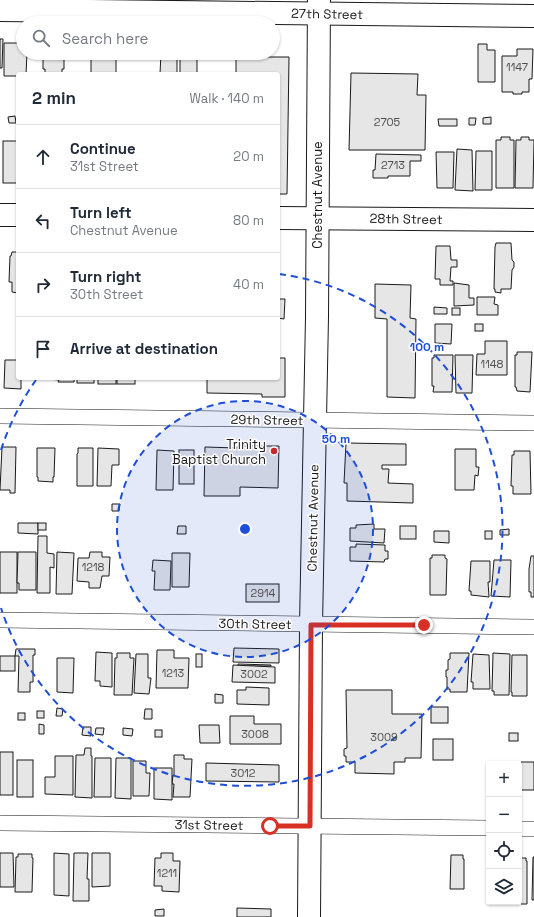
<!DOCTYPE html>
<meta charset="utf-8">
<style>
body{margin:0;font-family:"Space Grotesk",sans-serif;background:#f2f2f3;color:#1f2937}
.controls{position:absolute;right:12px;bottom:12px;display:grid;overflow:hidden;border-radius:4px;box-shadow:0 1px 3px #0004}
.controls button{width:36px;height:36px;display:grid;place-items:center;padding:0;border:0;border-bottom:1px solid #e0e1e3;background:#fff;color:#1f2937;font:20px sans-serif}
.stop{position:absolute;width:12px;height:12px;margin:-9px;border:3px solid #d93025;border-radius:50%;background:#fff}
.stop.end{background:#d93025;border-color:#fff;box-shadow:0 1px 4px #0008}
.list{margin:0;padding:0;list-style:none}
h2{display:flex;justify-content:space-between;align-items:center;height:52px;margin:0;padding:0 16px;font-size:17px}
h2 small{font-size:13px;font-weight:400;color:#747a83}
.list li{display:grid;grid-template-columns:26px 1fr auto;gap:12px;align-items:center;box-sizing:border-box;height:64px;padding:0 16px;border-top:1px solid #e0e1e3}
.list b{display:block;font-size:15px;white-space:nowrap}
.list p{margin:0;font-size:13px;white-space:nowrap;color:#747a83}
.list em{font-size:13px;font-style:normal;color:#747a83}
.icon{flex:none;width:22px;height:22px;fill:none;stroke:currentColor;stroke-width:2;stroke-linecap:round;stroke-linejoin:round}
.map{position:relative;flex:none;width:534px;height:917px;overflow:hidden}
.search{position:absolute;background:#fff;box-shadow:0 1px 3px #0004;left:16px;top:16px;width:264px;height:44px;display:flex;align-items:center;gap:10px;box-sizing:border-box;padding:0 14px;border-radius:22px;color:#747a83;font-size:15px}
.panel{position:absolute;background:#fff;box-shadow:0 1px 3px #0004;left:16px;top:72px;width:264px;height:308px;border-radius:4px}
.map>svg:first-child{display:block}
.building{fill:#e6e6e6;stroke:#1a1a1a}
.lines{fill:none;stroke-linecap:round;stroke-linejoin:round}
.street-casing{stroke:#1a1a1a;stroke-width:16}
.secondary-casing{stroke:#1a1a1a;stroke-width:24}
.street{stroke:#fff;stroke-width:15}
.secondary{stroke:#fff;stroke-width:22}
.route{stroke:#d93025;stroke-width:5}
.ring{fill:none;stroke:#1d4ed8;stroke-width:2;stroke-dasharray:7 5}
.poi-dot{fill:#c62828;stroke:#fff;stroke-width:1.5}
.labels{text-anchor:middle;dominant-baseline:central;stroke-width:3;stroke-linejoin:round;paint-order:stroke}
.number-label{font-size:11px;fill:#4d4d4d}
.street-label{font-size:13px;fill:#1a1a1a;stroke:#fff}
.poi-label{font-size:13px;fill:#1a1a1a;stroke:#fff;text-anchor:end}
.centre{fill:#1d4ed8;stroke:#fff;stroke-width:2}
.ring-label{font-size:12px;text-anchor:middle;font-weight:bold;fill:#1d4ed8;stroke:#fff;stroke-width:3;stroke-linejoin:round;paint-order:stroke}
</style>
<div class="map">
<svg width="534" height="917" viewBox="0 0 534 917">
<rect width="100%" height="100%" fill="#fff"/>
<!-- building -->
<g class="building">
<path d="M0,39H3L2,68H0Z"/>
<path d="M4,43H23V53H27L26,74H18V76H4Z"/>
<path d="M478,44H487V50H495V82H478Z"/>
<path d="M517,49H533L532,79H529V92H522V94H513V92H502V56H517Z"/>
<path d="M43,53H69V56H64V69H62V74H45V69H43Z"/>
<rect x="91" y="53" width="25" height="21"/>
<path d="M161,53H177V74H160Z"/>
<rect x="180" y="53" width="17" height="21"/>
<path d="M236,57H289L287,194H278V74H236Z"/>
<path d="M351,73L418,74L417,95H426L425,150H349Z"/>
<path d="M15,116L16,123H9L8,117Z"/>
<path d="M491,117V124H483V118Z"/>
<path d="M469,118H476L475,125H469Z"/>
<path d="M438,119H457V126H439Z"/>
<path d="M501,137H510V140H514V188H496V140H501Z"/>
<path d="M521,137H529V140H534L533,188H515L516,140H521Z"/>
<rect x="3" y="141" width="15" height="42"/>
<path d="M457,149L472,150L473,191L455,190Z"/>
<path d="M476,151H492V190H475Z"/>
<path d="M436,152H454L453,188H437Z"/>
<path d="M376,154L421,155V161H410V176H388V178H373V170H375Z"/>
<path d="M496,243H511L512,260L514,262V267L512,270L511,289H501V293L495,292V289H494L495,247Z"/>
<path d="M436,246H450L451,260H457V267H451L450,281H453V285H440V279H435Z"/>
<path d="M12,252H18V293L12,292V282H9L10,256H11Z"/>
<path d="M454,283L469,285V298H474V305L454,306Z"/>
<path d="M375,284L411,285L410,318L416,319L415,398L387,397V319L375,318Z"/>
<path d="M477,297H495L494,304L498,305V315H477Z"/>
<path d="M278,299H285L284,319L278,318Z"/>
<path d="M434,307L447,308V314H434Z"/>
<rect x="452" y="308" width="8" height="7"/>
<path d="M435,324H452L451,344L435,343Z"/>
<rect x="475" y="324" width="8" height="7"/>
<path d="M485,341H507V375H476L477,354H485Z"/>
<path d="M517,352H532L530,392L517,391L516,387H515V355H517Z"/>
<path d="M434,355H453L452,392H433L434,386H432V358H434Z"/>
<path d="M455,355H473L472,393H456Z"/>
<path d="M278,358H285V397H262V394L207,393V378H278Z"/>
<path d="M5,360H18V378H21V389L4,388Z"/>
<path d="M48,378H74V382H58L59,380L48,379Z"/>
<rect x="77" y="378" width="17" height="5"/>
<rect x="98" y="378" width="18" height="6"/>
<rect x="117" y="378" width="18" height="6"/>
<path d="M346,443L406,444V465H382V469H389L388,483L413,484V503L347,501V483H344Z"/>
<path d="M238,446H279L278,488L240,487V496H204L205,447L238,448Z"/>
<path d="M2,447H16L15,493H10V490H0Z"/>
<path d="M37,448H55L54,477H53V482L38,481V477H37Z"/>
<path d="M78,448H93V486H77V454L78,453Z"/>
<path d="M98,448L119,449V465H112L111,486H97Z"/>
<path d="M455,449H476V467H479L478,476L475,475L474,490H455Z"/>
<path d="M157,450L174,451L173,490H156Z"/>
<rect x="179" y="450" width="15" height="34"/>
<path d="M514,451H530L531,494H513V486H511L512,455H514Z"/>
<path d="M112,504H120L119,511H112Z"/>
<path d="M18,523H38V534L18,533Z"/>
<rect x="38" y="523" width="8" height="7"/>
<path d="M374,524V529H385L384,543L350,541V528H356V525Z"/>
<path d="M178,526H186V534H177Z"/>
<rect x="400" y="526" width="16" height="13"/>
<path d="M509,529V535H500V530Z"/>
<path d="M434,531H449V543L434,542Z"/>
<rect x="485" y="531" width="7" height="8"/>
<path d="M38,536H47V553L54,554V568L50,567V593H37Z"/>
<path d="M356,544L385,545V551H388V559H385L384,562L350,561V547H356Z"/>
<rect x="0" y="552" width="17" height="41"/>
<path d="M18,552H36V590H19V583H17Z"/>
<path d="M57,552L74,553L72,594H56Z"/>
<path d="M90,552H102V557H110L109,576H102L100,588H89V582L77,581L78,558H89Z"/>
<path d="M172,553H190L189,587H172Z"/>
<path d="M432,555H445V558L447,559L446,595H430V558H432Z"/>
<path d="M531,556H534V597H531V592H529V569Z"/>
<path d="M153,560L171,561L170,590H154L155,571H152Z"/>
<path d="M494,560H511L510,597L491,596Z"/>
<path d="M471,561H490V582H488L489,597L471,595V591H469Z"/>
<rect x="246" y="584" width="33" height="18"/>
<path d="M234,648L279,649V663L233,662Z"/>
<path d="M16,649H35V655H33V682H30V692H18L19,656H15Z"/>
<path d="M157,650H174V658H189L188,688H156Z"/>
<path d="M96,652L112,653V687L100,686V681H95Z"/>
<path d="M117,653H130V658H134L132,695H114L115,658H117Z"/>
<path d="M450,653H469L467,692H450V689H447V677H446V670H448V660L450,659Z"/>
<path d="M493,653L510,654L509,695H494V691H492Z"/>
<path d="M136,654H148V678H151L149,694L134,693Z"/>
<rect x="196" y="654" width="6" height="13"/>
<path d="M473,654L489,655L490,689H473V682H471Z"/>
<path d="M512,655H527V696H512V692H511Z"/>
<rect x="0" y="656" width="15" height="15"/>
<path d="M57,658H74L73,693L57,692Z"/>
<path d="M238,664L271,665V666H238Z"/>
<path d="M233,665L275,667V683L232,682Z"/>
<path d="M246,687L269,688V705L237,704V690H246Z"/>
<path d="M346,690H392V714H422L421,758H405V762H394V774L355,773V762H346V756H344V749L347,748Z"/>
<path d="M215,694L223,695V703H215Z"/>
<rect x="431" y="707" width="17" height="16"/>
<path d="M57,708L63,709L62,716H56Z"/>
<path d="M145,709H152V719H144Z"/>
<rect x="37" y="711" width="7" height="7"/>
<rect x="18" y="713" width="7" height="7"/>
<path d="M230,716H254V724H281V744H230Z"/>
<path d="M39,724L44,725V734H39Z"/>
<path d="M199,725H219L220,743H200Z"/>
<path d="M83,727H91V736L82,735Z"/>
<path d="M96,728H104L103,735L95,734Z"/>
<path d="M123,728L133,729L132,736L123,735Z"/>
<rect x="155" y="730" width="7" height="7"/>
<rect x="509" y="733" width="9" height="8"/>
<rect x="433" y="739" width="20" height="21"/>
<path d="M85,748H91V756H92V798L75,797L76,755H84Z"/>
<rect x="0" y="752" width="13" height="43"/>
<path d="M174,755H184V759H192L190,797H173L174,784H172L173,775H174Z"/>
<path d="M55,756H73V795L45,794V777H55Z"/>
<path d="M95,758H111V797H94Z"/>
<path d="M116,758H131V799L115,798Z"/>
<rect x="17" y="760" width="16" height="37"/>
<path d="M133,761H146V773H150L149,796H133Z"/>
<path d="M521,762H534V790H521V782H519V770H521Z"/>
<path d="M206,763L279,765V782L206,781Z"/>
<path d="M154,768H172V800L154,799Z"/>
<path d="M0,853H13L14,887H0Z"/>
<path d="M54,853L69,854V896L54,895Z"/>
<path d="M74,853H88L87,879H89V901H73Z"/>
<path d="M92,853H110V886L92,887Z"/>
<path d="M161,853H173V861H180L179,892L162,891V886H154L155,858H161Z"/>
<path d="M18,854H32V858H33L32,892H15L16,857H18Z"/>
<path d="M451,855H463V859H464V889H450Z"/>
<path d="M533,857H534V900H532Z"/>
<path d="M519,858H526V861H527V904H521V899H519Z"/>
<path d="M237,908L271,909V917H237Z"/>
<path d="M164,909V916H155V910Z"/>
</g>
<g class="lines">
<!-- street casing -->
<g class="street-casing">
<g id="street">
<path d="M0,416L534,423"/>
<path d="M0,620L534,627"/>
<path d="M0,823L489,828"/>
<path d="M519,829H534"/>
</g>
</g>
<!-- secondary casing -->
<g class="secondary-casing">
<g id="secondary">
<path d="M0,10L534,16"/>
<path d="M0,215H18"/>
<path d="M278,218L534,220"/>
<path d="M309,917L311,625L317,317L319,0"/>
</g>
</g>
<!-- street -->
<use href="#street" class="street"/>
<!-- secondary -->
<use href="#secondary" class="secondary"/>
</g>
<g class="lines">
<!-- route -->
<path class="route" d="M270,826H310L311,625H424"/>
</g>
<!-- distance rings -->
<circle cx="245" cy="529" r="128" fill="#1d4ed8" fill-opacity=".12"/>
<g class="ring">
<circle cx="245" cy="529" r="128"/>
<path d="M1 450A257 257 0 0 1 36 380M279 274A257 257 0 1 1 1 608"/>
</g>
<!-- markers -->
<circle class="poi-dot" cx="274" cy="451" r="4"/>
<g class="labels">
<!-- number labels -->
<g class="number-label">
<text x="517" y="67">1147</text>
<text x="387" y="122">2705</text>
<text x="393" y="165">2713</text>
<text x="492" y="364">1148</text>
<text x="93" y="567">1218</text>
<text x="263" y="593">2914</text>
<text x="173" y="673">1213</text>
<text x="254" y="674">3002</text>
<text x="255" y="734">3008</text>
<text x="384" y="737">3009</text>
<text x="243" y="773">3012</text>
<text x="167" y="873">1211</text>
</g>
<!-- street labels -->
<g class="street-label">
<text transform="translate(327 14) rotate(1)">27th Street</text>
<text transform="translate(317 195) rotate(-90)">Chestnut Avenue</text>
<text transform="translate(406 219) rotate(1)">28th Street</text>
<text transform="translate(267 420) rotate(1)">29th Street</text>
<text transform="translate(313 518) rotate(-89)">Chestnut Avenue</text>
<text transform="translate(255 624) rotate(1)">30th Street</text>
<text transform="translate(209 825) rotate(1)">31st Street</text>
</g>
<!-- poi labels -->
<g class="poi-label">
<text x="266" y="444">Trinity<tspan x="266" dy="15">Baptist Church</tspan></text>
</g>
</g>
<circle cx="245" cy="529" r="6" class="centre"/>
<g class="ring-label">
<text x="427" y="351">100 m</text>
<text x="336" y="443">50 m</text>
</g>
</svg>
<div class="controls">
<button>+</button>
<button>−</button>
<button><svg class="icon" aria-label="locate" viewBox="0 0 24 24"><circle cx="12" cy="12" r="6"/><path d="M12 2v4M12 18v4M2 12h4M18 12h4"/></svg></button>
<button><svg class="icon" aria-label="layers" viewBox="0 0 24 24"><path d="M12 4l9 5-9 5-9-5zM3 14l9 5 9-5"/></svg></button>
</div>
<div class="stop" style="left:270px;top:826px"></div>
<div class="stop end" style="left:424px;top:625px"></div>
<div class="search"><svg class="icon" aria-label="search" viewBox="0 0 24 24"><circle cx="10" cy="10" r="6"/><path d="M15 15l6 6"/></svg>Search here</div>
<section class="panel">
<h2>2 min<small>Walk · 140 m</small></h2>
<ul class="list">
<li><svg class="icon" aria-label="ahead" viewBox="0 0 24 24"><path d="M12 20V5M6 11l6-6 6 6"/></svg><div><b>Continue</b><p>31st Street</p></div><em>20 m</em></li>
<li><svg class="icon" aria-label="left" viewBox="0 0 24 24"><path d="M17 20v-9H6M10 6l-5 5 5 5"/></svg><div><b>Turn left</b><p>Chestnut Avenue</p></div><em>80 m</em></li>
<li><svg class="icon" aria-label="right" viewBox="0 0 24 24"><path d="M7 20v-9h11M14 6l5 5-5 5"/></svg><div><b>Turn right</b><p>30th Street</p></div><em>40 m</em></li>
<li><svg class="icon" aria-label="arrive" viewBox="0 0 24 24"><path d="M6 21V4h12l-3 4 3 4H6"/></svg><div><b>Arrive at destination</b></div></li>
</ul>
</section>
</div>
